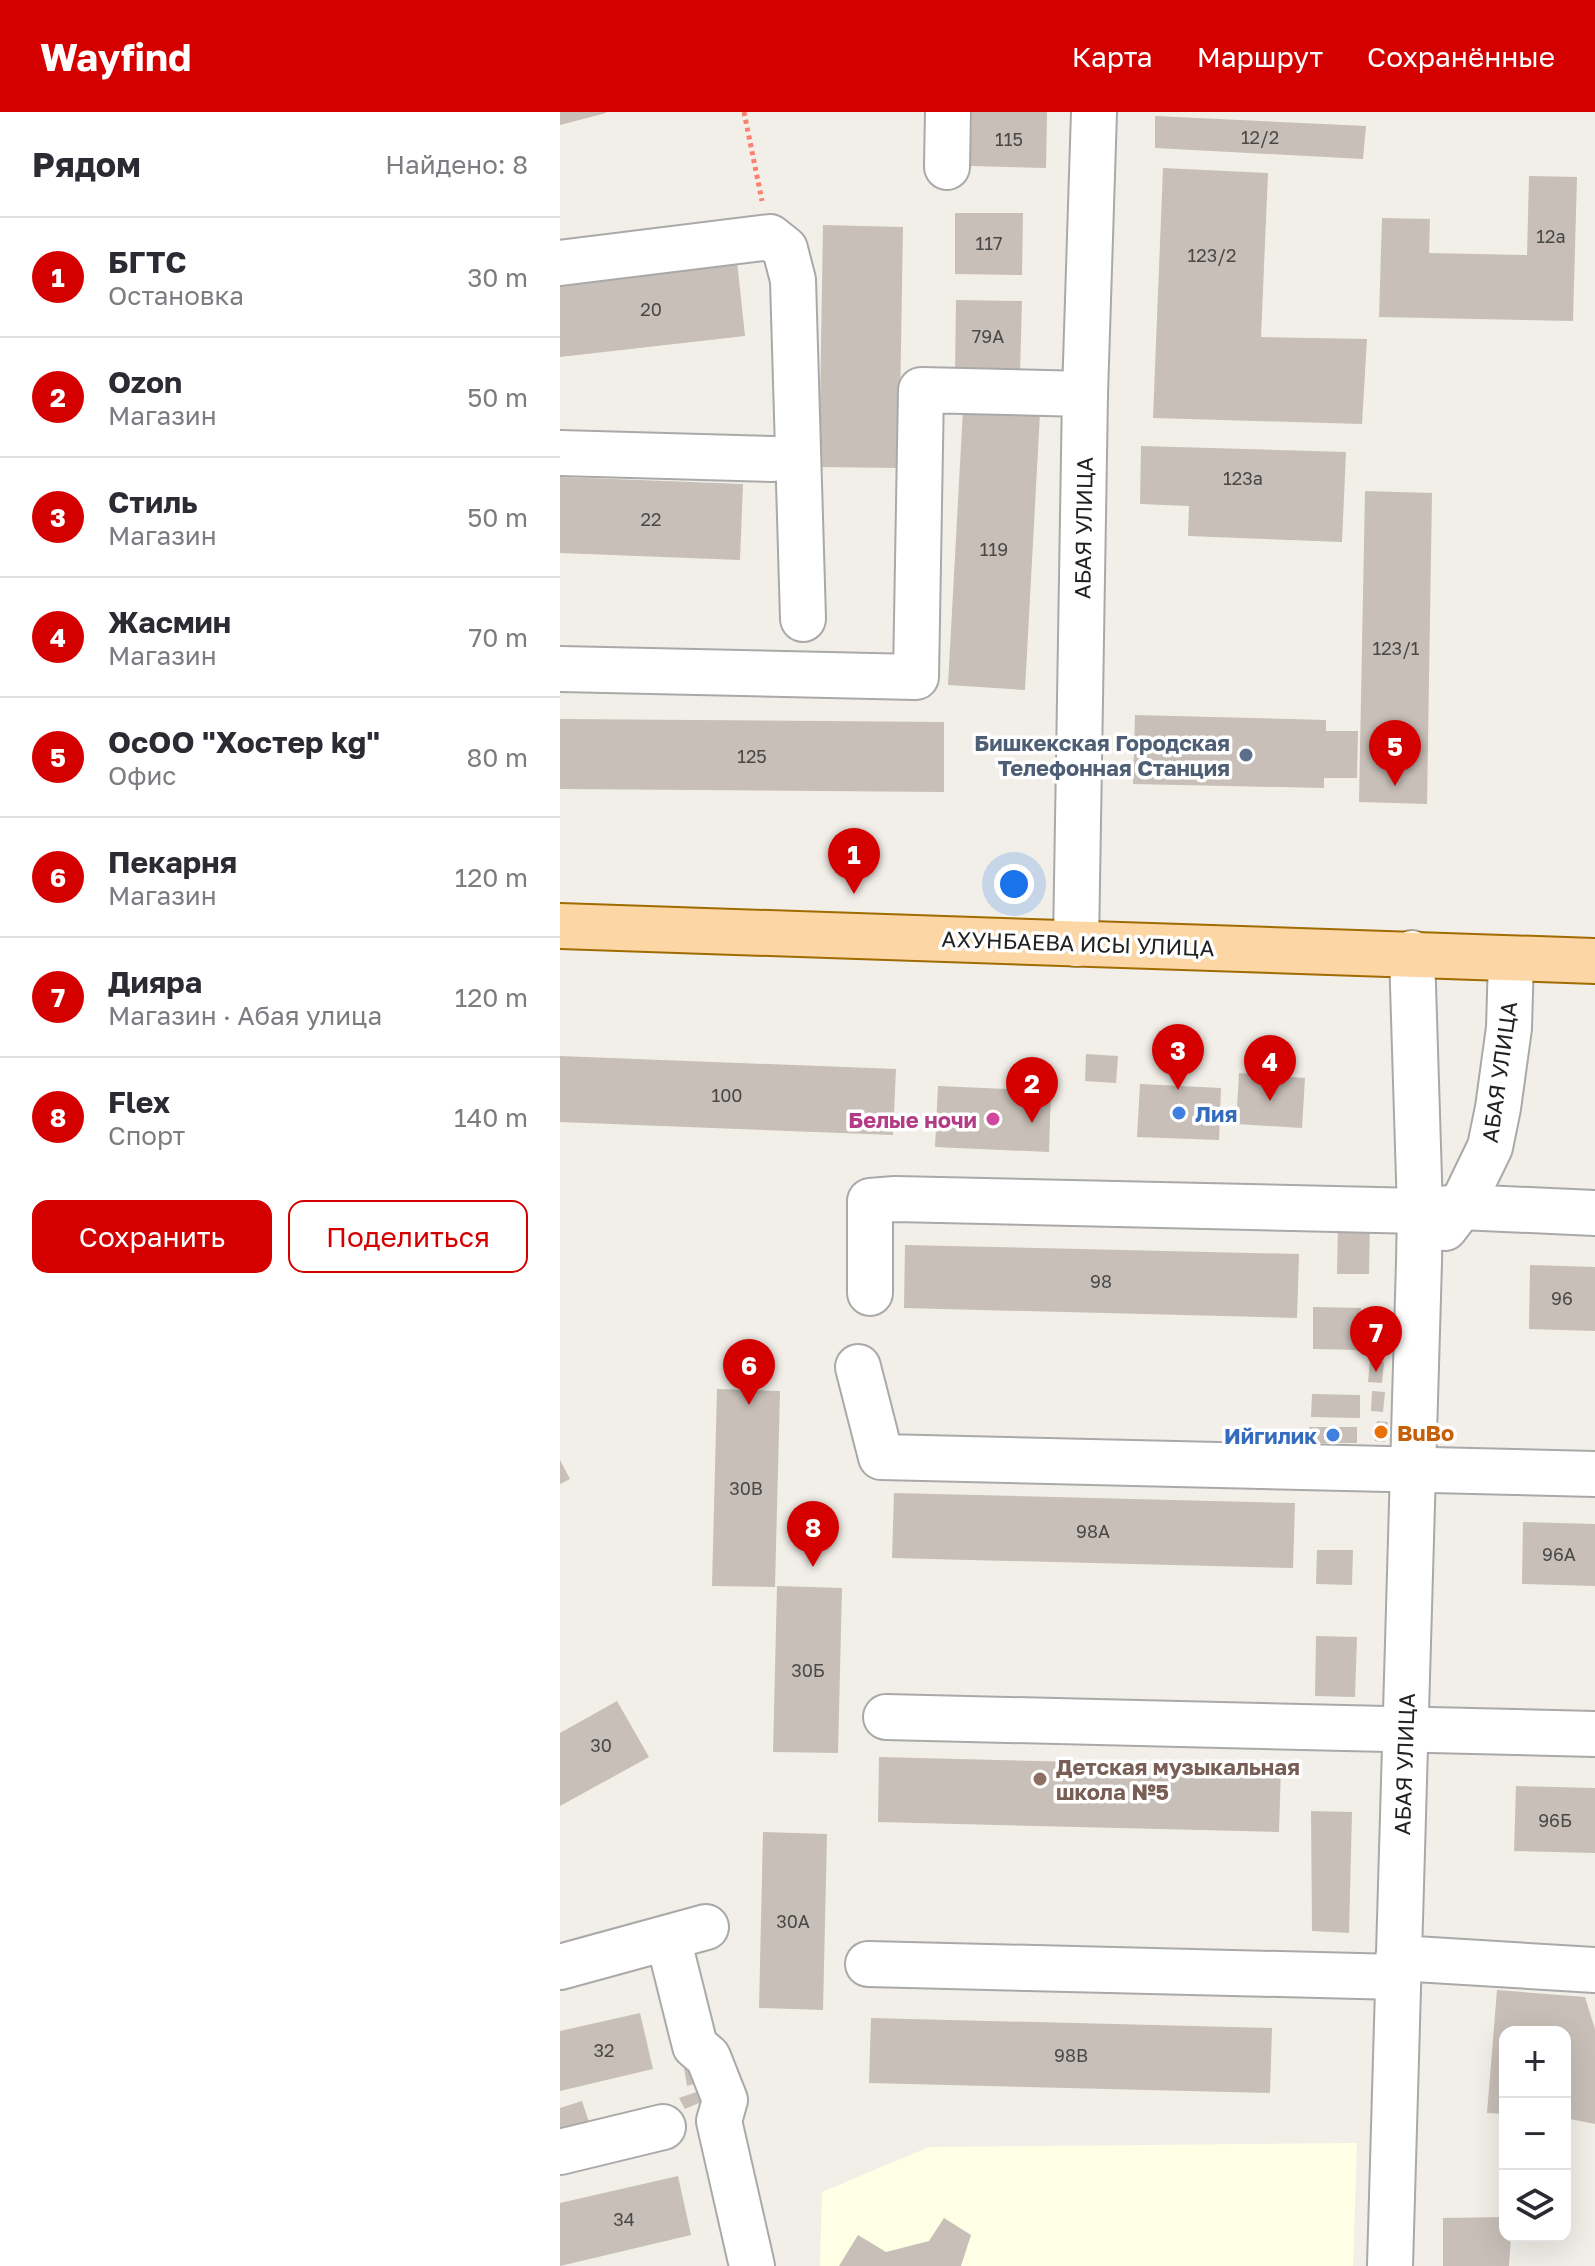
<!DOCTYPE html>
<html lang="ru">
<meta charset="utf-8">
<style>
body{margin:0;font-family:"Golos Text",sans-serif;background:#f2f2f3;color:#2b2b33}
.controls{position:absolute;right:24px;bottom:24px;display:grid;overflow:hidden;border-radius:16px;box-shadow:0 8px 32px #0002}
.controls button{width:72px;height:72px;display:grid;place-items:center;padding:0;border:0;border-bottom:2px solid #e1e1e2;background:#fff;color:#2b2b33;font:40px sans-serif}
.you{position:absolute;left:454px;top:772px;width:28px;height:28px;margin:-20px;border:6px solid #fff;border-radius:50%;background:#1a73e8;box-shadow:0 0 0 12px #1a73e833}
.badge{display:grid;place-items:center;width:52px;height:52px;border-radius:50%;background:#d40000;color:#fff;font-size:26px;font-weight:700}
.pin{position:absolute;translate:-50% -66px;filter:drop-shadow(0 2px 4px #0008)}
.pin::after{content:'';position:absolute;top:42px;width:28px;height:24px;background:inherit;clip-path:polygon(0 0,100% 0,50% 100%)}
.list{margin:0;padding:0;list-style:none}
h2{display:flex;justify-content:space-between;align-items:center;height:104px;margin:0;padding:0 32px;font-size:34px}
h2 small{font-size:26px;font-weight:400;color:#7c7c81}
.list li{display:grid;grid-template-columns:52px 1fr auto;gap:24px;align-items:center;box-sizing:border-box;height:120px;padding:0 32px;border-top:2px solid #e1e1e2}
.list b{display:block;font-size:30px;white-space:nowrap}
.list p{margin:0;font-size:26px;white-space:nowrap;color:#7c7c81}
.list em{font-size:26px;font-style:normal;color:#7c7c81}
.actions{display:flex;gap:16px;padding:24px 32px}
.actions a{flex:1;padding:18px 0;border:2px solid #d40000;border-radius:16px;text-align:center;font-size:28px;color:#d40000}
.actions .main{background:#d40000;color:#fff}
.icon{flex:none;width:44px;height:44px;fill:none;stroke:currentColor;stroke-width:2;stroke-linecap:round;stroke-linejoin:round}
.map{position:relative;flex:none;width:1035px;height:2154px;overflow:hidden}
header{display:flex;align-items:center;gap:48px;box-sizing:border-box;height:112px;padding:0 40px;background:#d40000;color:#fff}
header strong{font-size:38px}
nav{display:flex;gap:44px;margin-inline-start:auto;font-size:28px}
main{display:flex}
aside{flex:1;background:#fff}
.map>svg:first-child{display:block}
.education{fill:#ffffe5}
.building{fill:#c7bfb8}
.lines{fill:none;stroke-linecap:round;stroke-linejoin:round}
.minor-casing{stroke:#a9a9a9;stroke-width:48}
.major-casing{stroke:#a06b00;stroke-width:48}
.path{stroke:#fa8072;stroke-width:5;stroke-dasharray:4 4;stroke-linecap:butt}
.minor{stroke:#fff;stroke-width:44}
.major{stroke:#fcd6a4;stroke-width:44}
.service-dot{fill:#5c6f8a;stroke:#fff;stroke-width:3}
.shop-dot{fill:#3f7fe0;stroke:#fff;stroke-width:3}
.hotel-dot{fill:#d1479c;stroke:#fff;stroke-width:3}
.food-dot{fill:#e8710a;stroke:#fff;stroke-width:3}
.education-dot{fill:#8d6e63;stroke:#fff;stroke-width:3}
.labels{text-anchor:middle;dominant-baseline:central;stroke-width:7;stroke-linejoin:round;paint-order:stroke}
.number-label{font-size:18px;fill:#4b4948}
.street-label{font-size:22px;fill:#222;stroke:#fff}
.service-label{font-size:22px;font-weight:bold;fill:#4e5e75;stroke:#fff;text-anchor:end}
.shop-label{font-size:22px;font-weight:bold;fill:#366cbe;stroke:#fff;text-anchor:start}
.hotel-label{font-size:22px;font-weight:bold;fill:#b23c85;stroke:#fff;text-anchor:end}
.food-label{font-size:22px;font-weight:bold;fill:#c56008;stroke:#fff;text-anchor:start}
.education-label{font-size:22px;font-weight:bold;fill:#785e54;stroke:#fff;text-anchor:start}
</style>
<header>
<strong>Wayfind</strong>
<nav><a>Карта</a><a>Маршрут</a><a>Сохранённые</a></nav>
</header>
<main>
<aside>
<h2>Рядом<small>Найдено: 8</small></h2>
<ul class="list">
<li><span class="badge">1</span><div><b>БГТС</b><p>Остановка</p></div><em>30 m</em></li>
<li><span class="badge">2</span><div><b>Ozon</b><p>Магазин</p></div><em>50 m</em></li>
<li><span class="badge">3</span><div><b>Стиль</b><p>Магазин</p></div><em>50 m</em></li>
<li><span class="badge">4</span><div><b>Жасмин</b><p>Магазин</p></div><em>70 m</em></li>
<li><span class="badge">5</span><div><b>ОсОО &quot;Хостер kg&quot;</b><p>Офис</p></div><em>80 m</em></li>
<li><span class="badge">6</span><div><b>Пекарня</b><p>Магазин</p></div><em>120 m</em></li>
<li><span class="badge">7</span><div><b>Дияра</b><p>Магазин · Абая улица</p></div><em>120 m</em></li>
<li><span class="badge">8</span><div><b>Flex</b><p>Спорт</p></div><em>140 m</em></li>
</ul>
<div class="actions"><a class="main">Сохранить</a><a>Поделиться</a></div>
</aside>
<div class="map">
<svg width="1035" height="2154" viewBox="0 0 1035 2154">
<rect width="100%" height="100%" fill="#f2efe9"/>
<!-- education -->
<path class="education" d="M797,2031L793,2154H260L262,2080L369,2035Z"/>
<!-- building -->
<g class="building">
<path d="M0,0H46V1L0,13Z"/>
<path d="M412,0H487L486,56L410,54Z"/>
<path d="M595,4L806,14L803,47L595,36Z"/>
<path d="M603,56L708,61L701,225L807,227L802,312L593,306Z"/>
<path d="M969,64L1017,65L1013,209L819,205L822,106L870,107L869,141L967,143Z"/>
<path d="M395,101H463L462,163L395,162Z"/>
<path d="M263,113L343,115L339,356L259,355Z"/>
<path d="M177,149L185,224L0,245V170Z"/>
<path d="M396,188L462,189L460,261L395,260Z"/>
<path d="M403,297L480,301L465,578L388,573Z"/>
<path d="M581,334L786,340L782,430L628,424L629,394L580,392Z"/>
<path d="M0,365L183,372L180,448L0,441Z"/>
<path d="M805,379L872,381L867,692L799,690Z"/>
<path d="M575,603L766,608V619H798L797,666H764V676L573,672Z"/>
<path d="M0,607L384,610V680L0,677Z"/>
<path d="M526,942L558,944L556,971L525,969Z"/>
<path d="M0,944L336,957L333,1023L0,1010Z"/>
<path d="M679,961L745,966L742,1016L676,1012Z"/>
<path d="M580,972L661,976L659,1028L577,1025Z"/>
<path d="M378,974L491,979L489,1040L375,1035Z"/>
<path d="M778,1107L810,1108L809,1162H777Z"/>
<path d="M345,1133L739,1142L737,1206L344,1196Z"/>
<path d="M970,1153L1035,1155V1219L969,1217Z"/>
<path d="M753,1195L801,1196V1238L753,1237Z"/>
<path d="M810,1249L824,1250L822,1271L808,1270Z"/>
<path d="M157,1277L220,1279L215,1475L152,1474Z"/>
<path d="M812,1279L825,1280L823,1300L811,1299Z"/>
<path d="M752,1282L800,1283V1306L751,1305Z"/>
<path d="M817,1309L828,1310L825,1330L815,1329Z"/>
<rect x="749" y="1315" width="48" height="16"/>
<path d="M0,1348L10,1367L0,1372Z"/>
<path d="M334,1381L735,1391L733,1456L332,1446Z"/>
<path d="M963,1410L1035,1412V1474L962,1472Z"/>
<path d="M757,1438H793L792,1473L756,1472Z"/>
<path d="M217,1474L282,1476L278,1641L213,1640Z"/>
<path d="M756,1524L797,1525L795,1585L755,1584Z"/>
<path d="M57,1589L89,1645L0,1694V1621Z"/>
<path d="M319,1645L721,1655L719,1720L318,1710Z"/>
<path d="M956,1674L1035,1676V1741L954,1739Z"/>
<path d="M751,1699L792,1700L789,1821L752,1819Z"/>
<path d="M203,1720L267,1722L263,1898L199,1896Z"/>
<path d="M937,1878L1025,1885L1035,1917V2012L1005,2006V1920H945V2002L927,2001Z"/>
<path d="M80,1901L93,1957L0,1979V1919Z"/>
<path d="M311,1906L712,1916L710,1981L309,1971Z"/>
<path d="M148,1949L153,1967L127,1974L124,1956Z"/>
<path d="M157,1973L144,1989L125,1997L119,1986Z"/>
<path d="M22,1989L32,2019L0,2029V1996Z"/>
<path d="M118,2064L131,2123L0,2154V2091Z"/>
<path d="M945,2105V2124H951L949,2154H883V2106Z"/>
<path d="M384,2106L411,2123L401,2154H279L298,2123L326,2140L369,2129Z"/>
</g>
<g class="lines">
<!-- minor casing -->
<g class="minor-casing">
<g id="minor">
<path d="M387,55L388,0"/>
<path d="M0,151L210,125L225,137L233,168L243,507"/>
<path d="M0,341L213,347"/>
<path d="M0,557L356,565L361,278L525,282"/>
<path d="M516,832L525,282L534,0"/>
<path d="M885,1116L901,1095L930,1035L938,996L949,916L951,847"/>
<path d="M310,1181V1089L335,1087L860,1099L901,1095L1035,1101"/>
<path d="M298,1255L321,1345L1035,1362"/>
<path d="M326,1605L1035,1622"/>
<path d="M108,1826L135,1934L148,1945L165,1988L159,2009L192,2154"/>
<path d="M838,1846L1035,1858"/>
<path d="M308,1852L838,1865"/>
<path d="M0,1855L146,1815"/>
<path d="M0,2040L103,2015"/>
<path d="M830,2154L859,1150L860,1099L852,841"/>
</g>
</g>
<!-- major casing -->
<g class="major-casing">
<path id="major" d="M0,814L1035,849"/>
</g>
<!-- path -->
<path class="path" d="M184,0L202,89"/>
<!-- minor -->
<use href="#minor" class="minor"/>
<!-- major -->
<use href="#major" class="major"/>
</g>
<!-- markers -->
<circle class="service-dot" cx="686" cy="643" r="8"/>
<g class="shop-dot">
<circle cx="619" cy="1001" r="8"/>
<circle cx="773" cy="1323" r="8"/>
</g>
<circle class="hotel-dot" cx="433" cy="1007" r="8"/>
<circle class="food-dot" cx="821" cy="1320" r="8"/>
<circle class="education-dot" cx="480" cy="1667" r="8"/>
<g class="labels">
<!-- number labels -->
<g class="number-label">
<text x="700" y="25">12/2</text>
<text x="449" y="27">115</text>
<text x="991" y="124">12a</text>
<text x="429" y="131">117</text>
<text x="652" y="143">123/2</text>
<text x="91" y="197">20</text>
<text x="428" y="224">79А</text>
<text x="683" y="366">123а</text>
<text x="91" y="407">22</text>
<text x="434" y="437">119</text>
<text x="836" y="536">123/1</text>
<text x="192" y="644">125</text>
<text x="167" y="983">100</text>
<text x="541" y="1169">98</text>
<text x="1002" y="1186">96</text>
<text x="186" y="1376">30В</text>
<text x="533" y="1419">98А</text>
<text x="999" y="1442">96А</text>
<text x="248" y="1558">30Б</text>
<text x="41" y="1633">30</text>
<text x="995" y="1708">96Б</text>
<text x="233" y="1809">30А</text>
<text x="44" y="1938">32</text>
<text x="511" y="1943">98В</text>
<text x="64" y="2107">34</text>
</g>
<!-- street labels -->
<g class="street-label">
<text transform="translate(523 416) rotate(-89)">АБАЯ УЛИЦА</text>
<text transform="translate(518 831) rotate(2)">АХУНБАЕВА ИСЫ УЛИЦА</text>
<text transform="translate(939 960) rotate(-82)">АБАЯ УЛИЦА</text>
<text transform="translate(844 1652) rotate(-88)">АБАЯ УЛИЦА</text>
</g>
<!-- service labels -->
<g class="service-label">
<text x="670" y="630">Бишкекская Городская<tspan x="670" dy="25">Телефонная Станция</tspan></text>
</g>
<!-- shop labels -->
<g class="shop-label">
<text x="635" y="1001">Лия</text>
<text x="757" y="1323" text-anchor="end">Ийгилик</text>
</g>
<!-- hotel labels -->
<g class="hotel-label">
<text x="417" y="1007">Белые ночи</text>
</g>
<!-- food labels -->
<g class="food-label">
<text x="837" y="1320">BuBo</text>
</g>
<!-- education labels -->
<g class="education-label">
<text x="496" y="1654">Детская музыкальная<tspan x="496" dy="25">школа №5</tspan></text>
</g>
</g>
</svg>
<div class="controls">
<button>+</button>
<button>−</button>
<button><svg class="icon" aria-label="layers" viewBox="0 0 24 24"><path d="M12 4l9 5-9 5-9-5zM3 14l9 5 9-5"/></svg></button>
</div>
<div class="you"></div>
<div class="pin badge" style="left:294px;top:782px">1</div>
<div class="pin badge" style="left:472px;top:1011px">2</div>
<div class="pin badge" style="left:618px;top:978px">3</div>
<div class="pin badge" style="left:710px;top:989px">4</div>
<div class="pin badge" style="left:835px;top:674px">5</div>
<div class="pin badge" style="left:189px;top:1293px">6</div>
<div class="pin badge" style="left:816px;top:1260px">7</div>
<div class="pin badge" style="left:253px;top:1455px">8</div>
</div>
</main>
